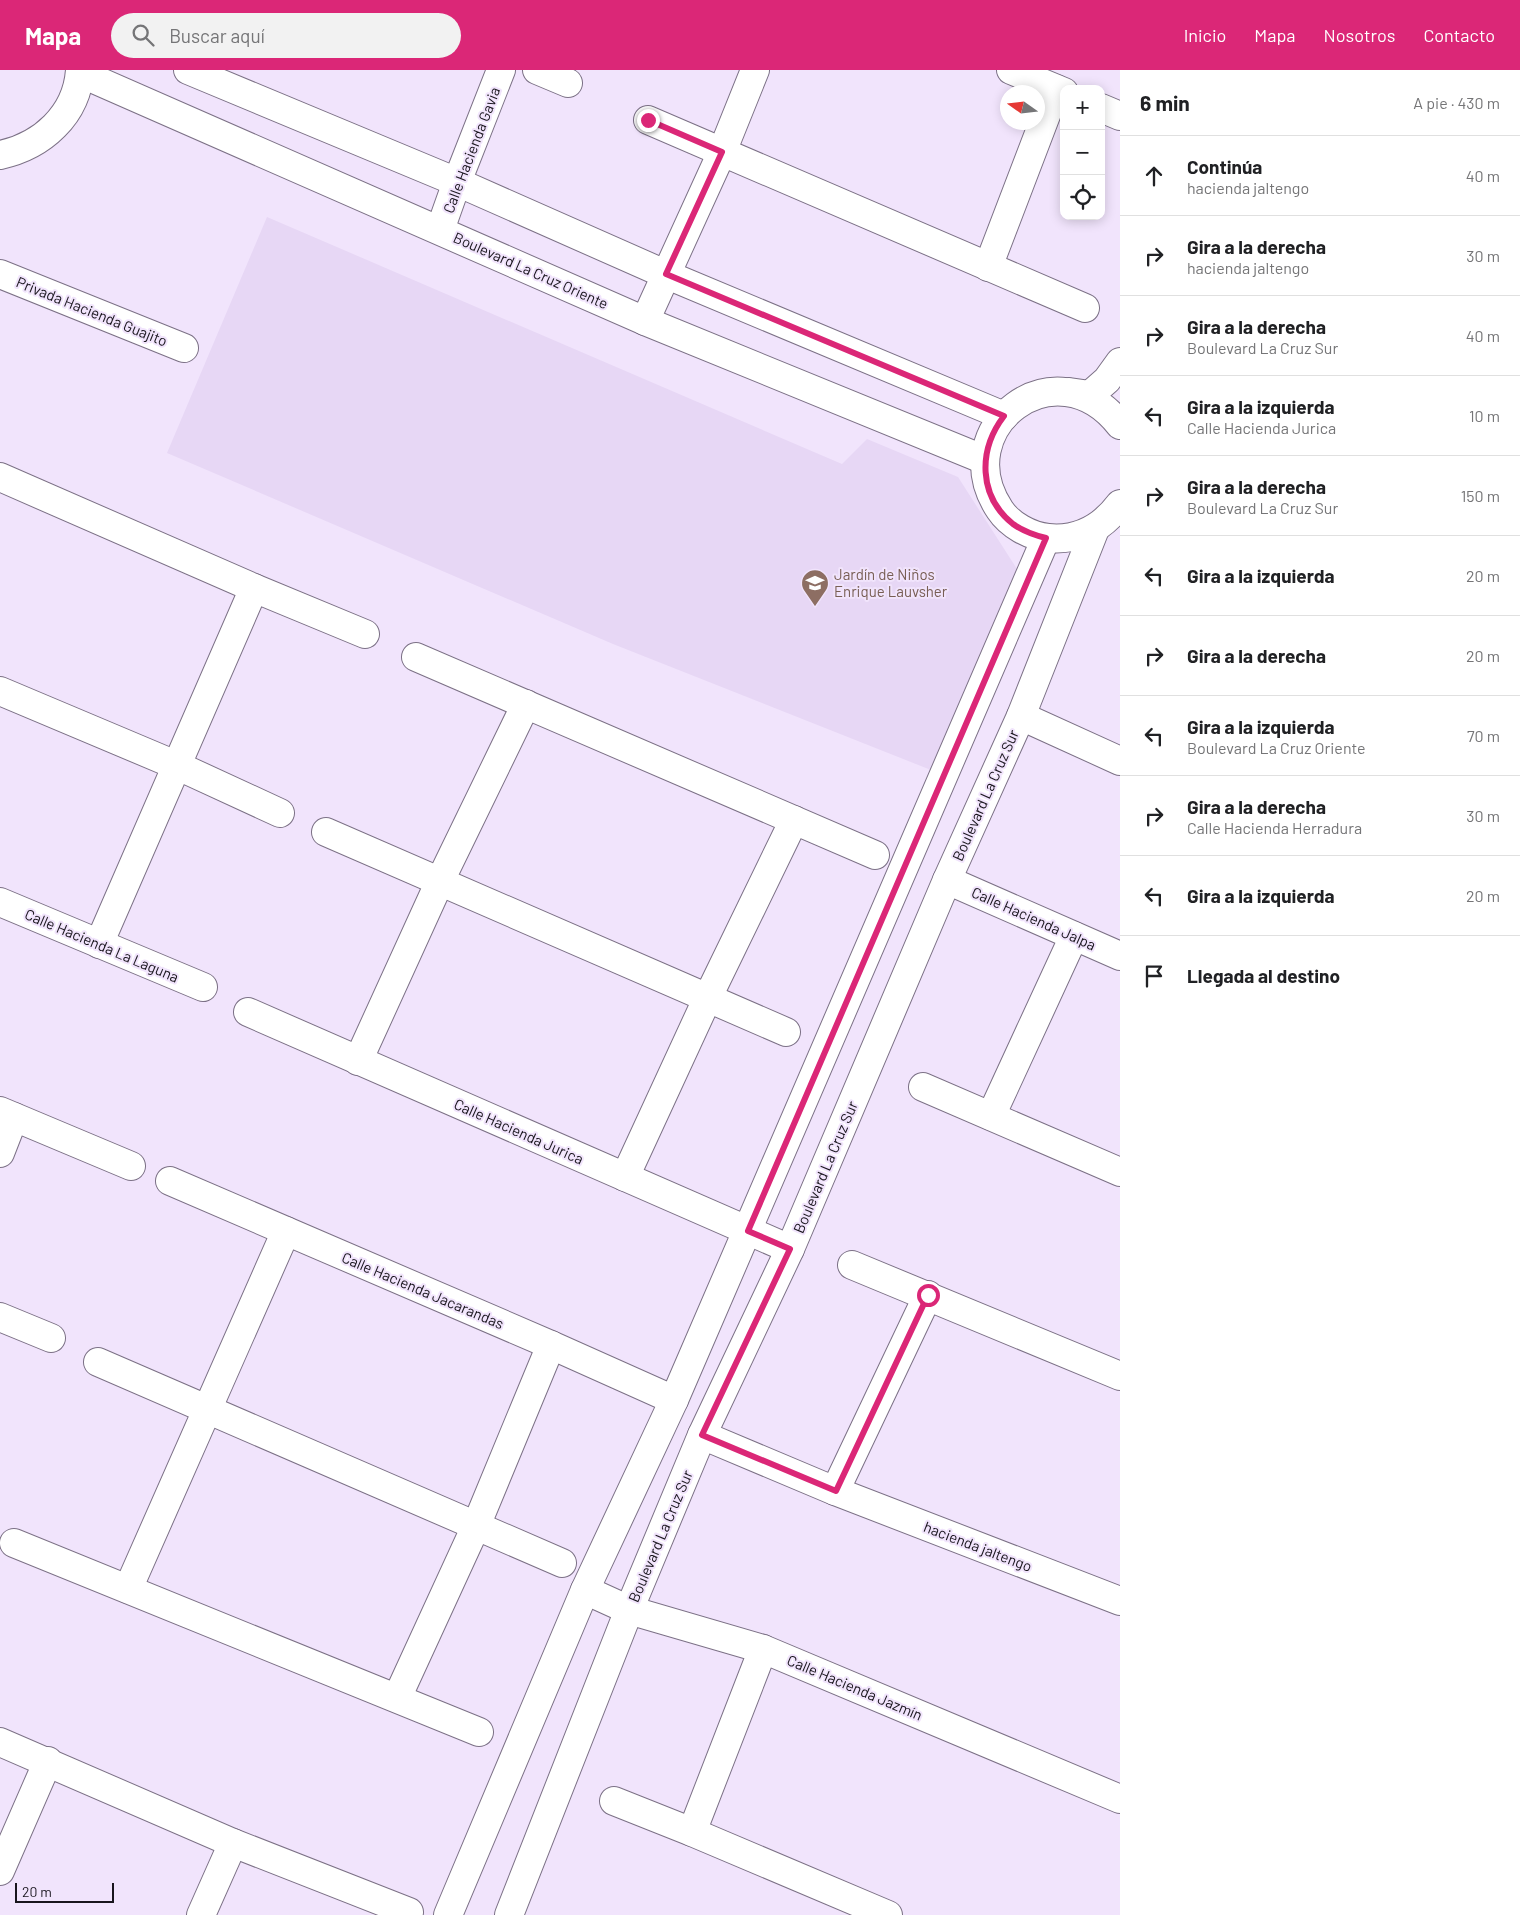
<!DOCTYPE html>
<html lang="es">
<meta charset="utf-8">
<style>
body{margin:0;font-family:Barlow,sans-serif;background:#f2f2f2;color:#202124}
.controls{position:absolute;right:15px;top:15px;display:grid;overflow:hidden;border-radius:10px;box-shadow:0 2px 12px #0003}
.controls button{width:45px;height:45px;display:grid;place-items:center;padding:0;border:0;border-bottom:1px solid #e0e0e0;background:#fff;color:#202124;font:25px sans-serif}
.compass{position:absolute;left:1000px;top:15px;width:45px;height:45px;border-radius:50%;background:#fff;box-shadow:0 2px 12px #0003;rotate:284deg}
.scale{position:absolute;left:15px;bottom:12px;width:99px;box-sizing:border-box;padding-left:5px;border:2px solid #19151d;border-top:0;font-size:14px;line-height:18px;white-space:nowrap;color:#19151d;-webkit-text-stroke:4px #f1e4fc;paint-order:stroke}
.stop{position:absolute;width:15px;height:15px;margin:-11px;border:4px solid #db2777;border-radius:50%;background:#fff}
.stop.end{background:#db2777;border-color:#fff;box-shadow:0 1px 5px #0008}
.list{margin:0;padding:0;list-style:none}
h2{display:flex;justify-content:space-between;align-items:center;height:65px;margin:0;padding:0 20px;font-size:21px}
h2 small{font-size:16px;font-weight:400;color:#757577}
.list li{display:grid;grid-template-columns:32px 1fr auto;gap:15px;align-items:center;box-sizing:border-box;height:80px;padding:0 20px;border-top:1px solid #e0e0e0}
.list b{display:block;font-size:19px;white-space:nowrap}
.list p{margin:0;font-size:16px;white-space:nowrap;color:#757577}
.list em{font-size:16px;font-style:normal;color:#757577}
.icon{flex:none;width:28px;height:28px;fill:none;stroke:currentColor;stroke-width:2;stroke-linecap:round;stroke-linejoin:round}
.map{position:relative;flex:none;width:1120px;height:1845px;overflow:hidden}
header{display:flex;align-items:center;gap:30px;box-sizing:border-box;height:70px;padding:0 25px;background:#db2777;color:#fff}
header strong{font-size:24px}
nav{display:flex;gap:28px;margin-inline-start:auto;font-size:18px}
.search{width:350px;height:45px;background:#f2f2f2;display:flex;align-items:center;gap:12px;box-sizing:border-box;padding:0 18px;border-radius:28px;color:#757577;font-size:19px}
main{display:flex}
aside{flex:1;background:#fff}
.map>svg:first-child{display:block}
.built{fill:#e7d7f5}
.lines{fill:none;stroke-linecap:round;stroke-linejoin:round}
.minor-casing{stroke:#7c7186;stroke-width:30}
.minor{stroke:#fff;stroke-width:28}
.route{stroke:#db2777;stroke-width:6}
.labels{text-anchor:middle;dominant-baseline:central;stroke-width:4;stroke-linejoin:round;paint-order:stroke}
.street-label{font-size:15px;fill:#19151d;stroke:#f1e4fc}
.education-label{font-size:15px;fill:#785e54;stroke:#f1e4fc;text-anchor:start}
</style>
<header>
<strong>Mapa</strong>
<div class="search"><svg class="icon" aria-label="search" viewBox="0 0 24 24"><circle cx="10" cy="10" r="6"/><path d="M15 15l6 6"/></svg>Buscar aquí</div>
<nav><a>Inicio</a><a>Mapa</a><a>Nosotros</a><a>Contacto</a></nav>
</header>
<main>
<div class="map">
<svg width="1120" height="1845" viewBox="0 0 1120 1845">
<rect width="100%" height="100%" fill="#f1e4fc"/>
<!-- built -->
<path class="built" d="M267,147L842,394L867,369L958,407L1017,499L931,700L613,574L167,383Z"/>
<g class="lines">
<!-- minor casing -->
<g class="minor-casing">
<g id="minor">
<path d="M188,0L457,112L665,204L1004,346"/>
<path d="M537,0L568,13"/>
<path d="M1011,0L1064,22"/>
<path d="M80,3L645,251L985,390"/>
<path d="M1101,38L1120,46"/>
<path d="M648,50L1085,238"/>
<path d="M0,85C42,76 77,45 80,0"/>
<path d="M440,160L457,112L501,0"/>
<path d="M988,197L1056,19"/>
<path d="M0,204L184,278"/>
<path d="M645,251L722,82L755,0"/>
<path d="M1069,322L1090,325L1107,310L1120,292"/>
<path d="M1120,355C1056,273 945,358 1000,440C1010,455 1030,466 1048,468C1078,471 1102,458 1120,434"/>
<path d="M0,407L254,518L365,564"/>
<path d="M416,587L875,785"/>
<path d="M0,621L178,696L280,743"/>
<path d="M1021,646L1120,691"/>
<path d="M326,762L786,962"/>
<path d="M947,810L1120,886"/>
<path d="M0,832L203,917"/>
<path d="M99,874L254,518"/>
<path d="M248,942L790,1179"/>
<path d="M358,991L440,811L526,634"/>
<path d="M923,1017L1120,1102"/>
<path d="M0,1041L131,1096"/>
<path d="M991,1046L1074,866"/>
<path d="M0,1083L14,1047"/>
<path d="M625,1107L708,927L794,750"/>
<path d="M170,1111L551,1275L674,1330"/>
<path d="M852,1195L1120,1306"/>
<path d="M0,1247L51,1268"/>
<path d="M98,1292L562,1493"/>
<path d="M702,1365L835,1421L1120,1531"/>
<path d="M835,1421L928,1225"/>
<path d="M14,1473L479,1662"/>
<path d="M128,1519L286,1161"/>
<path d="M585,1520L629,1540L763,1579L1120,1729"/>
<path d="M397,1628L476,1456L551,1275"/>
<path d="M0,1672L233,1773L409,1842"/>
<path d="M614,1731L692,1762L888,1845"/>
<path d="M692,1762L763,1579"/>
<path d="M0,1801L48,1691"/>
<path d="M201,1845L233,1773"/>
<path d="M448,1845L585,1520L674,1330L1046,468"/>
<path d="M509,1845L629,1540L702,1365L790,1179L947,810L1021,646L1095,459"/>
</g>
</g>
<!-- minor -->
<use href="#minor" class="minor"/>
</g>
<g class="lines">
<!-- route -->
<path class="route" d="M648,50L722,82L666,204L1004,346C978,380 978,426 1013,454C1023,461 1034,465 1046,468L748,1161L790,1179L702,1365L836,1421L928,1225"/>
</g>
<!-- icons -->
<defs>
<g id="school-pin" transform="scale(1.4375)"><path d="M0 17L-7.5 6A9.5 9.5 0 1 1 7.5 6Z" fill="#8d6e63" stroke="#f1e4fc"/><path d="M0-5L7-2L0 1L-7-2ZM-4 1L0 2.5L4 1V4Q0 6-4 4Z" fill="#fff"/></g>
</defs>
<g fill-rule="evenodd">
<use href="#school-pin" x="815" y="513"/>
</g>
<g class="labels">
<!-- street labels -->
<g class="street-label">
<text transform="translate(471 80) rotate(-69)">Calle Hacienda Gavia</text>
<text transform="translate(531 200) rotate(24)">Boulevard La Cruz Oriente</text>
<text transform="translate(92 241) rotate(22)">Privada Hacienda Guajito</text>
<text transform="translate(985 725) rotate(-66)">Boulevard La Cruz Sur</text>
<text transform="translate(1034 848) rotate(24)">Calle Hacienda Jalpa</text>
<text transform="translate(102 875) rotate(23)">Calle Hacienda La Laguna</text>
<text transform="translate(519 1061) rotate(24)">Calle Hacienda Jurica</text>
<text transform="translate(825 1097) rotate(-67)">Boulevard La Cruz Sur</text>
<text transform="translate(423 1220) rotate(23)">Calle Hacienda Jacarandas</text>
<text transform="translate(660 1466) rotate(-67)">Boulevard La Cruz Sur</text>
<text transform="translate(978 1476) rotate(21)">hacienda jaltengo</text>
<text transform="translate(855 1617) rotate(23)">Calle Hacienda Jazmín</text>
</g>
<!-- education labels -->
<g class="education-label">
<text x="834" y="504">Jardín de Niños<tspan x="834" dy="17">Enrique Lauvsher</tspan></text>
</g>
</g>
</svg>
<div class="controls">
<button>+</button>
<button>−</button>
<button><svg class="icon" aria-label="locate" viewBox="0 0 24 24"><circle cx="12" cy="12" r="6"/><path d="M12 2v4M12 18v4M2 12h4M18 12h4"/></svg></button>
</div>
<svg class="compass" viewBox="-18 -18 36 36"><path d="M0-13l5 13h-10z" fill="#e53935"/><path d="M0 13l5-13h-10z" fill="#757577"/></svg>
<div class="scale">20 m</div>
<div class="stop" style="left:928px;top:1225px"></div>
<div class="stop end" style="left:648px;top:50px"></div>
</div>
<aside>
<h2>6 min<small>A pie · 430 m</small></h2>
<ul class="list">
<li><svg class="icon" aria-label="ahead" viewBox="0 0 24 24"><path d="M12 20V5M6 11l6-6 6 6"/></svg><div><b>Continúa</b><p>hacienda jaltengo</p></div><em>40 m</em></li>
<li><svg class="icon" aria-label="right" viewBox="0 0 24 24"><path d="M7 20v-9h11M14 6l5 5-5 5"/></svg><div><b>Gira a la derecha</b><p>hacienda jaltengo</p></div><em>30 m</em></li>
<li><svg class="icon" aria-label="right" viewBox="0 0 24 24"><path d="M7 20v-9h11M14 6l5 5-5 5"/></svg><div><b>Gira a la derecha</b><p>Boulevard La Cruz Sur</p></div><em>40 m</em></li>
<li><svg class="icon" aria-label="left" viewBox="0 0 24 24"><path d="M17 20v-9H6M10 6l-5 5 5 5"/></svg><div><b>Gira a la izquierda</b><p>Calle Hacienda Jurica</p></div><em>10 m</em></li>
<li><svg class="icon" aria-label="right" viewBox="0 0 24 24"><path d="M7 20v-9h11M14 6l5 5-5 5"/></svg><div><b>Gira a la derecha</b><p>Boulevard La Cruz Sur</p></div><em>150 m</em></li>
<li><svg class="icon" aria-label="left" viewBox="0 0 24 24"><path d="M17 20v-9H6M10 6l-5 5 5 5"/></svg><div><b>Gira a la izquierda</b></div><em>20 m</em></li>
<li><svg class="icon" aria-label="right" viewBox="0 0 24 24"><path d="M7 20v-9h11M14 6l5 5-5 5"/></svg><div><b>Gira a la derecha</b></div><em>20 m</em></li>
<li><svg class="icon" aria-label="left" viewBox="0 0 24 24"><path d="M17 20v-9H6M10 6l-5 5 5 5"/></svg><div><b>Gira a la izquierda</b><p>Boulevard La Cruz Oriente</p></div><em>70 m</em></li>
<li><svg class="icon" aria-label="right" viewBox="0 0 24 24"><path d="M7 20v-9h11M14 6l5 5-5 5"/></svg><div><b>Gira a la derecha</b><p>Calle Hacienda Herradura</p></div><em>30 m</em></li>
<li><svg class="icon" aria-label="left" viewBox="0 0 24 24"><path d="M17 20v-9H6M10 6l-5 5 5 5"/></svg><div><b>Gira a la izquierda</b></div><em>20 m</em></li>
<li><svg class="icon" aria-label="arrive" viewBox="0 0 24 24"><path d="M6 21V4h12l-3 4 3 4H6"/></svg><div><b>Llegada al destino</b></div></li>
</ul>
</aside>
</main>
